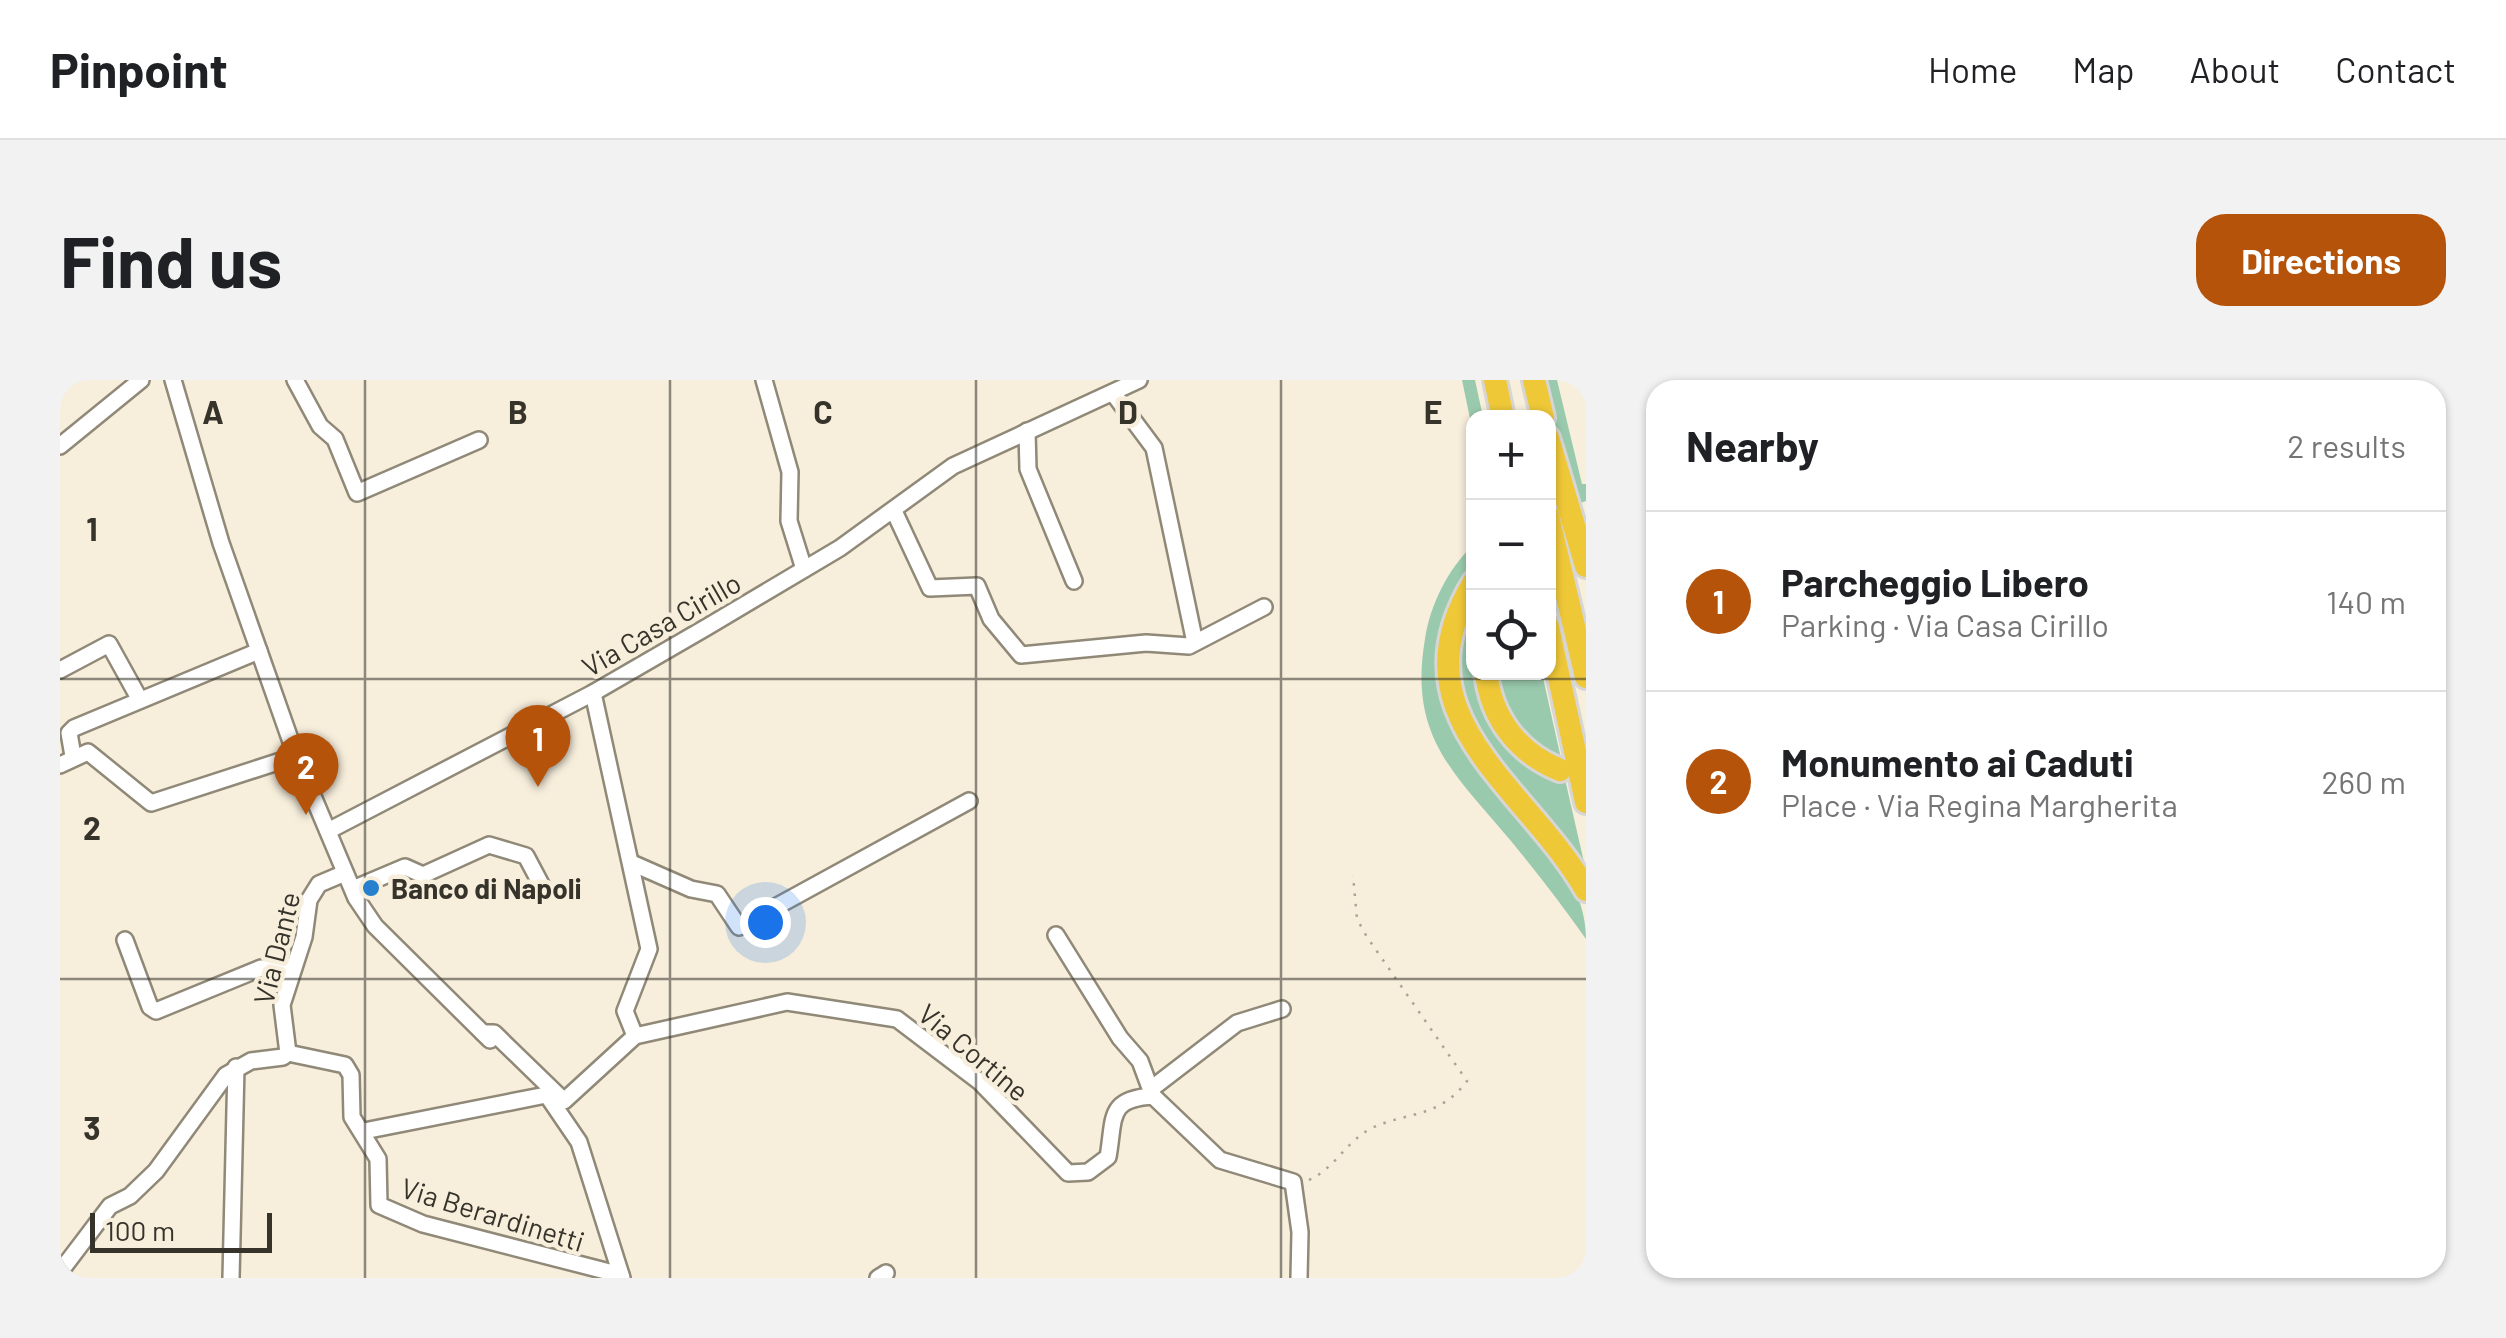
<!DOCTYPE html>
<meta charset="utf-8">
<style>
body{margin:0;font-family:Barlow,sans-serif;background:#f2f2f2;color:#202124}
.controls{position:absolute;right:30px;top:30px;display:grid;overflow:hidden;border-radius:20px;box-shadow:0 2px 8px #0004}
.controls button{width:90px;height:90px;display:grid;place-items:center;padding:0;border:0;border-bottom:2px solid #e0e0e0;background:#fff;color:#202124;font:50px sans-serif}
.scale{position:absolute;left:30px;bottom:25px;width:182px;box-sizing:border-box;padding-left:10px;border:5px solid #36332b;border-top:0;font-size:28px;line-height:35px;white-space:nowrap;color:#36332b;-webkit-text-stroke:8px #f7eedc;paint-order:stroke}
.you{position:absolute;left:705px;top:542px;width:35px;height:35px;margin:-25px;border:8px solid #fff;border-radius:50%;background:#1a73e8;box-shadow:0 0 0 15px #1a73e833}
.badge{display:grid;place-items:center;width:65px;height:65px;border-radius:50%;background:#b45309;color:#fff;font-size:32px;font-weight:700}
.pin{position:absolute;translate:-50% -82px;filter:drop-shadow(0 2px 5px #0008)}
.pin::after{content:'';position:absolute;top:52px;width:35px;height:30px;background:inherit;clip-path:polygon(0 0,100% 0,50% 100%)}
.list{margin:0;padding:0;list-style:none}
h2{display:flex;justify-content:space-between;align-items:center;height:130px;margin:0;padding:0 40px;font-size:42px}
h2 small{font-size:32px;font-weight:400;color:#757577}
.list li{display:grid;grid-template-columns:65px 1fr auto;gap:30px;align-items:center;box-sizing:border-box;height:180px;padding:0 40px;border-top:2px solid #e0e0e0}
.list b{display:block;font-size:38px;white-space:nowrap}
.list p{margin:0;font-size:32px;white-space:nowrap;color:#757577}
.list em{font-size:32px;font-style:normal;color:#757577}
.icon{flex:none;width:55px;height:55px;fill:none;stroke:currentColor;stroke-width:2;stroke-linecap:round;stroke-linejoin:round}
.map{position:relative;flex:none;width:1526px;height:898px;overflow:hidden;border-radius:30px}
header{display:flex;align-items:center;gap:60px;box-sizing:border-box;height:140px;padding:0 50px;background:#fff;border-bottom:2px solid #e0e0e0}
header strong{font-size:48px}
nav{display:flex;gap:55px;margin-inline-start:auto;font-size:35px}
.intro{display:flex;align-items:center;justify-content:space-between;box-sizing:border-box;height:240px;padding:0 60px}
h1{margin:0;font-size:70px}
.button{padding:25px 45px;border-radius:30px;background:#b45309;color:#fff;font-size:35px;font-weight:700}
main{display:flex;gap:60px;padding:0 60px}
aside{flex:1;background:#fff;border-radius:30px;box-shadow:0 2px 8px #0004}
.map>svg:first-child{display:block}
.green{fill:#9acaad}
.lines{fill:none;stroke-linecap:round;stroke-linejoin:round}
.minor-casing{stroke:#908978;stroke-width:20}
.highway-casing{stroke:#d7d6d5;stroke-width:28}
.path{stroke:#aba496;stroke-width:2.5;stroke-dasharray:2.5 8;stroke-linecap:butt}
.minor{stroke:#fff;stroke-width:15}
.highway{stroke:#efc838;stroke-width:22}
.grid{fill:none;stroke:#36332b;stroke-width:2.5;stroke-opacity:0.55}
.poi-dot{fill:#2680cd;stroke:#f7eedc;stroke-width:4}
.labels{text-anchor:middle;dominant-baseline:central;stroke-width:9;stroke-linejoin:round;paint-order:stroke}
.street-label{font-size:28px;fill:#36332b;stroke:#f7eedc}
.poi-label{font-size:28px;font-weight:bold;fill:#36332b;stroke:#f7eedc;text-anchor:start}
.grid-label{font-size:32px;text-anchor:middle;font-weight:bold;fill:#36332b;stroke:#f7eedc;stroke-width:9;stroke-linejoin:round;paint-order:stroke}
</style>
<header>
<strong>Pinpoint</strong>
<nav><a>Home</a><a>Map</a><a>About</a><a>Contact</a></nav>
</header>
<div class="intro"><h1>Find us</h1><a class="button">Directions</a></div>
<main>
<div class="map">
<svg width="1526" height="898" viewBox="0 0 1526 898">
<rect width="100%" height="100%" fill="#f7eedc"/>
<!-- green -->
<g class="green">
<path d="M1402,0H1415L1423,37L1414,38L1413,53Z"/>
<path d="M1480,0H1497L1522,104H1526V121L1515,125Z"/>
<path d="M1413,165V184C1395,205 1383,232 1379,260C1358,398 1526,446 1526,559C1502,525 1477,493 1451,461C1395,394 1348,357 1365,259C1370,225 1388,189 1413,165Z"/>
<path d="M1413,221L1414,292L1418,293L1419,312L1505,399L1526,491C1478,433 1406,367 1399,289C1397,266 1406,242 1413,221Z"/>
<path d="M1437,293H1482L1502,383C1465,363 1443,335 1437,293Z"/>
</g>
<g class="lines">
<!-- minor casing -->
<g class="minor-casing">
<g id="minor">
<path d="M113,0L161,163L236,376L296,518L315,546L430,660"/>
<path d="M235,0L260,46L275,59L297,113L419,60"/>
<path d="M704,0L730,92L729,141L744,189"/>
<path d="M1053,13L1094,68L1134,258"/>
<path d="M967,51L968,89L1014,201"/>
<path d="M0,66L81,0"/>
<path d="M834,131L870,208L917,206L931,239L961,275L1086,263L1129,266L1204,227"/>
<path d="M0,290L49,264L80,320"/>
<path d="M533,313L589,569L565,631L575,656"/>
<path d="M13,376L9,353L14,348L199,271"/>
<path d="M0,385L28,372L91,423L236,376"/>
<path d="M268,451L533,313L647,247L780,168L893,86L1079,0"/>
<path d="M574,484L631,509L657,514L679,547L909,421"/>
<path d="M293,509L345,487L363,495L429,465L466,476L484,510"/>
<path d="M996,555L1060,658L1080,681L1093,716"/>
<path d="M65,560L90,627L96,631L201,588L233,587"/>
<path d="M423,653H434L504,721L575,656L727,622L837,639L920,702L1008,793L1028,792L1048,777C1055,737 1047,719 1093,716L1160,780L1233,802L1240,852L1239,898"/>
<path d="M228,673L285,685L291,695L292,737L318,779L319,825L363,844L561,895"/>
<path d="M228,673L222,625L244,557L249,520L259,504L285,493"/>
<path d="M1091,709L1177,643L1222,629"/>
<path d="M489,718L519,762L562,898"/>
<path d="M304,751L486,715"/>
<path d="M0,892L50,826L70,816L96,791L166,695L191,681L223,677L228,673"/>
<path d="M171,898L176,687"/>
<path d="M818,898L826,893"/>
</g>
</g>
<!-- highway casing -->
<g class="highway-casing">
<g id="highway">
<path d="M1435,0L1443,38"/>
<path d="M1474,0L1483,38"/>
<path d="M1488,58L1526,186"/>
<path d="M1488,136L1526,297"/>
<path d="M1414,202C1331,337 1469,408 1526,510"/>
<path d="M1488,247L1526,422"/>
<path d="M1426,292C1431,338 1458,373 1500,390"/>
</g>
</g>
<!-- path -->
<path class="path" d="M1249,800C1274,789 1286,762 1310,749C1343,732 1379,739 1407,701L1307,557L1297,539L1293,495"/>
<!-- minor -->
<use href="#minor" class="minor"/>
<!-- highway -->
<use href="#highway" class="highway"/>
</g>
<!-- grid -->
<path class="grid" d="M305,0V898M610,0V898M916,0V898M1221,0V898M0,299H1526M0,599H1526"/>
<!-- markers -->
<circle class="poi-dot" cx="311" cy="508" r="10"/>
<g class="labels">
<!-- street labels -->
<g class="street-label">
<text transform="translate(601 244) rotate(-30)">Via Casa Cirillo</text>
<text transform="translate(216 568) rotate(-76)">Via Dante</text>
<text transform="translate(914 672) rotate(40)">Via Cortine</text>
<text transform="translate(433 834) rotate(17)">Via Berardinetti</text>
</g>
<!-- poi labels -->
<g class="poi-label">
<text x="331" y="508">Banco di Napoli</text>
</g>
</g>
<g class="grid-label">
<text x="153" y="44">A</text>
<text x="458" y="44">B</text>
<text x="763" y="44">C</text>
<text x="1068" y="44">D</text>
<text x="1373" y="44">E</text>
<text x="32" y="161">1</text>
<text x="32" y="460">2</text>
<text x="32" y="760">3</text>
</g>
</svg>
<div class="controls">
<button>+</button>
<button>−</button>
<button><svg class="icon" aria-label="locate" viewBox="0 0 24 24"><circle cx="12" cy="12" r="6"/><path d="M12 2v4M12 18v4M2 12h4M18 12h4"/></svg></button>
</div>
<div class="scale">100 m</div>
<div class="you"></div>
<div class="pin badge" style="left:478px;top:407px">1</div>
<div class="pin badge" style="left:246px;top:435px">2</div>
</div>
<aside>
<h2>Nearby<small>2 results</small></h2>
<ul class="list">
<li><span class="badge">1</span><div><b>Parcheggio Libero</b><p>Parking · Via Casa Cirillo</p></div><em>140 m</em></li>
<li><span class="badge">2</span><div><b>Monumento ai Caduti</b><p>Place · Via Regina Margherita</p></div><em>260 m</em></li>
</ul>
</aside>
</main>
